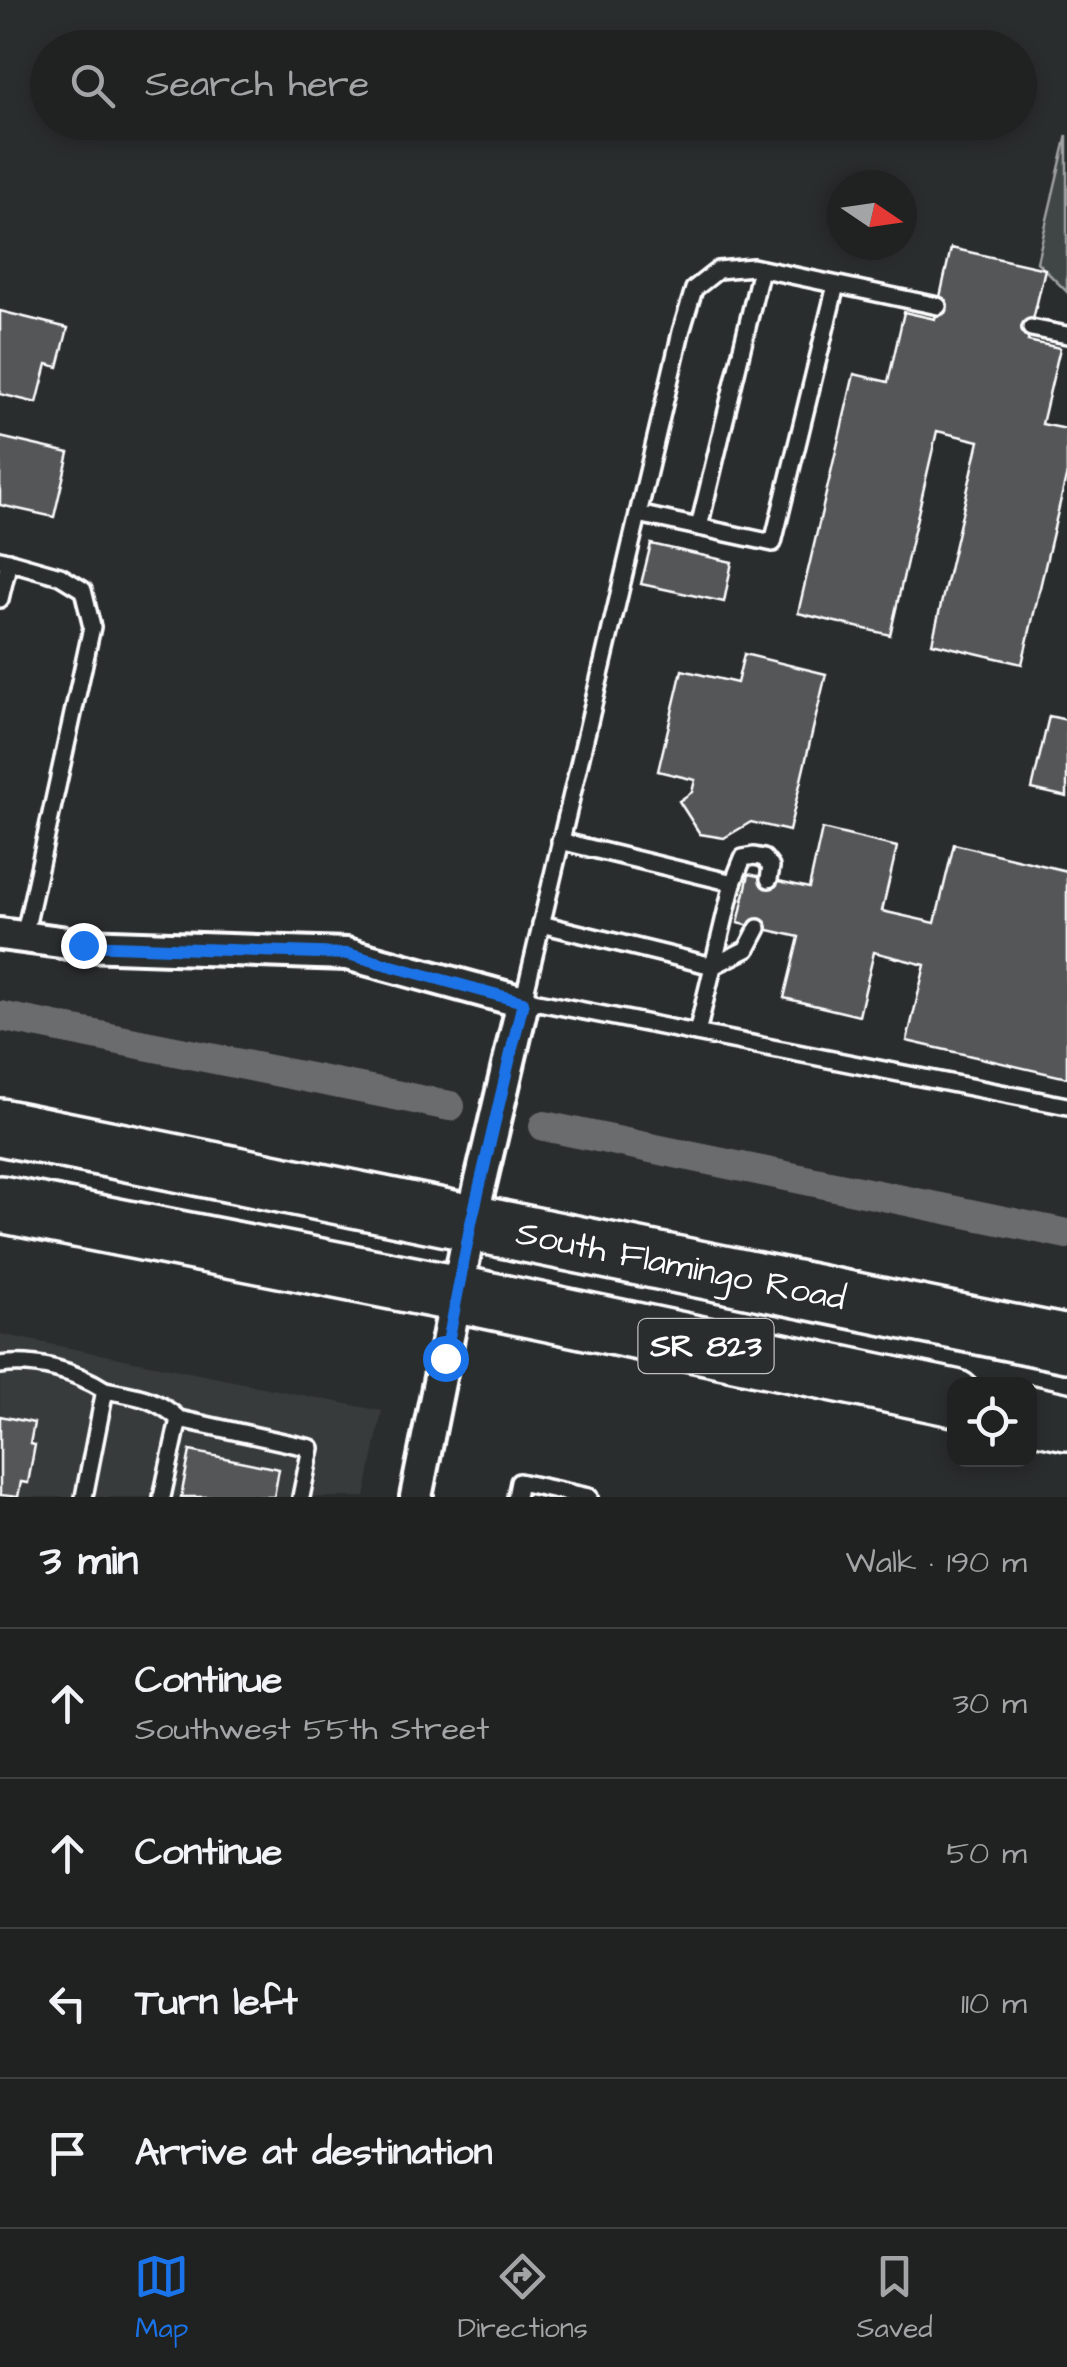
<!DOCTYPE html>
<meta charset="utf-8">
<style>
body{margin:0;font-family:"Architects Daughter",sans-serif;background:#2d2f2f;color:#f1f3f6}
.controls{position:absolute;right:30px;bottom:30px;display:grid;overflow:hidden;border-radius:20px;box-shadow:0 5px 15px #0003}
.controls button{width:90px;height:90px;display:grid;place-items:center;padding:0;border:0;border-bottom:2px solid #3d3f40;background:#202222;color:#f1f3f6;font:50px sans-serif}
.compass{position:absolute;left:827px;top:170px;width:90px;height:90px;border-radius:50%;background:#202222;box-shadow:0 5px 15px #0003;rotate:103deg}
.stop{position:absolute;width:30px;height:30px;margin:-22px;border:8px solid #1a73e8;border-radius:50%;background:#fff}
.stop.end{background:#1a73e8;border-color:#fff;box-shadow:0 2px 10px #0008}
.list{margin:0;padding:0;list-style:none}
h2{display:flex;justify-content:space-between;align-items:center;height:130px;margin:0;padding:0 40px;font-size:42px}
h2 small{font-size:32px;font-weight:400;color:#a2a4a5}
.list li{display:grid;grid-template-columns:65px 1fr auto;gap:30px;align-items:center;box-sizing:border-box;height:150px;padding:0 40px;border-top:2px solid #3d3f40}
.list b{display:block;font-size:38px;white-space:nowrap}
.list p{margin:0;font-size:32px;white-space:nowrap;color:#a2a4a5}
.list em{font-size:32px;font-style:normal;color:#a2a4a5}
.icon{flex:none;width:55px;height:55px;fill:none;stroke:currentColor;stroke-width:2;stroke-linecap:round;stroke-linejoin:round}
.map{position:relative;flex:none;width:1067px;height:1497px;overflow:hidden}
.search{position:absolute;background:#202222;box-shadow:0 5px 15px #0003;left:30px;right:30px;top:30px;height:110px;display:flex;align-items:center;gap:25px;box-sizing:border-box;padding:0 35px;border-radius:55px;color:#a2a4a5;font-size:38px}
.sheet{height:730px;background:#202222}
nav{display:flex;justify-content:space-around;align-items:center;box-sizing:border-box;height:140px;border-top:2px solid #3d3f40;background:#202222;font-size:28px;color:#a2a4a5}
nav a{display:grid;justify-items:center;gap:5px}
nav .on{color:#1a73e8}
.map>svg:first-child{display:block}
.built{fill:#373a3b}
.green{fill:#414445;stroke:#a0a2a2;stroke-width:2.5}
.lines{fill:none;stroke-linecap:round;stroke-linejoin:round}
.canal{stroke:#6a6c6d;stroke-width:30}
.building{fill:#555758;stroke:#fff;stroke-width:2.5}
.lane-casing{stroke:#fff;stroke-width:22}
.street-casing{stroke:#fff;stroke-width:38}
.highway-casing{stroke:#fff;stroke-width:62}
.lane{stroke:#2a2d2e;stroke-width:15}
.street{stroke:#2a2d2e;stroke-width:30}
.highway{stroke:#2a2d2e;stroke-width:55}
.route{stroke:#1a73e8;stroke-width:12}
.labels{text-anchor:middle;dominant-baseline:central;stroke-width:8;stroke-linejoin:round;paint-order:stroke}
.shield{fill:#2a2d2e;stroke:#bfc0c0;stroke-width:2.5}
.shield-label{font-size:32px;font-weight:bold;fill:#fff}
.street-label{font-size:35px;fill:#fff;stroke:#2a2d2e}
</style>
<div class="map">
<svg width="1067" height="1497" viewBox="0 0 1067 1497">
<rect width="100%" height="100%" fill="#2a2d2e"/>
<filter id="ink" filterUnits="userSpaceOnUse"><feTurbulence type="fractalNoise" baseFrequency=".01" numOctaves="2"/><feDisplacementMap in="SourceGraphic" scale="20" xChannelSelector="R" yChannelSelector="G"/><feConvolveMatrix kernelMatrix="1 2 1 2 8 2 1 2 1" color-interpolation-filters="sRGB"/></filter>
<g filter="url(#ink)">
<!-- built -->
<path class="built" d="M0,1334L382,1411L365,1497H0Z"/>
<!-- green -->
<path class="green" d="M1067,135V292L1037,262Z"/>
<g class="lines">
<!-- canal -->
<g class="canal">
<path d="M0,1016L450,1106"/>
<path d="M544,1126L1067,1234"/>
</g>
</g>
<!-- building -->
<g class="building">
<path d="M951,248L1045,269L1028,341L1060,348L1042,424L1067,429V473L1022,664L932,643L979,441L937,431L890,635L798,613L854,374L888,382L904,312L935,319Z"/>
<path d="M0,311L68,328L58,367L47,364L37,403L0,394Z"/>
<path d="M0,437L69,453L54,517L0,505Z"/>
<path d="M651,544L732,562L724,602L641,584Z"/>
<path d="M744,654L826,674L789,831L751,822L724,838L700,834L679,801L692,792L695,780L658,771L682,670L737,683Z"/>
<path d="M1049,716L1067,720V797L1032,789Z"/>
<path d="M822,829L897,847L882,911L935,923L954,844L1067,871V1078L907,1041L925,965L874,952L859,1016L784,998L799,937L738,923L749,874L809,888Z"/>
<path d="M0,1416L34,1423L30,1444L35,1445L28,1483L21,1482L18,1497L0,1495Z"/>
<path d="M190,1451L279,1469L274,1497H181Z"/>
</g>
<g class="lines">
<!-- lane casing -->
<g class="lane-casing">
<g id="lane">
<path d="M1031,328L1067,335"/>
<path d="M638,514L773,543L836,285"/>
<path d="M699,527L761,269"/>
<path d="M0,559L60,576L83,590L92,627L24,937"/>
<path d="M0,599L9,561"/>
<path d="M560,841L733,883L697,1033"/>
<path d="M733,883L743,858L754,856L764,858L771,867L769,879"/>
<path d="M541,924L713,966L747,949L758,928"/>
<path d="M523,999L1067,1106"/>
<path d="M523,1002L681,332L694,289L718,270L753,267L938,306"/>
<path d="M0,1365C36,1360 75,1371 105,1390"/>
<path d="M84,1497L105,1390C136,1396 155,1397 179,1419"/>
<path d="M162,1497L179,1419L311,1448L301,1497"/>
<path d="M516,1497L519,1482L589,1497"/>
</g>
</g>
<!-- street casing -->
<g class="street-casing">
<path id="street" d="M0,934L83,945L347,954L523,1002L471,1223L416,1497"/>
</g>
<!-- highway casing -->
<g class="highway-casing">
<g id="highway">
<path id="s1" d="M0,1127L1067,1344"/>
<path d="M0,1204L458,1294L954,1398"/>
<path d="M1030,1414L1067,1422"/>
</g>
</g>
<!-- lane -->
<use href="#lane" class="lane"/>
<!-- street -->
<use href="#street" class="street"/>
<!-- highway -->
<use href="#highway" class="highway"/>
</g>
</g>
<g class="lines" filter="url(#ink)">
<!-- route -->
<path class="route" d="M83,945L348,954L523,1002L471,1223L445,1358"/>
</g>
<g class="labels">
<!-- shield labels -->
<rect class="shield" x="638.5" y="1319" width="135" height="54" rx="8"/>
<g class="shield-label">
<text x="706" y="1346">SR 823</text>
</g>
<!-- street labels -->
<g class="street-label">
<text stroke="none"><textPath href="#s1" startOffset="695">South Flamingo Road</textPath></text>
</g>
</g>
</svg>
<div class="controls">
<button><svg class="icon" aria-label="locate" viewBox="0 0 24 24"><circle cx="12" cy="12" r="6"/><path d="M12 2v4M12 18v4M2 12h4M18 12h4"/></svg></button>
</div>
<svg class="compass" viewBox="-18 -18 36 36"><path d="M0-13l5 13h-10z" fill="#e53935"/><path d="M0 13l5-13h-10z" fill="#a2a4a5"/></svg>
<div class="stop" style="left:445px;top:1358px"></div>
<div class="stop end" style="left:83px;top:945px"></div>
<div class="search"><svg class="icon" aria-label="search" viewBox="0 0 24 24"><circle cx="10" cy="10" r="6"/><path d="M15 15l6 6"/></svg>Search here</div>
</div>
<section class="sheet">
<h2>3 min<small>Walk · 190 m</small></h2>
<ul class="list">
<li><svg class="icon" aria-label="ahead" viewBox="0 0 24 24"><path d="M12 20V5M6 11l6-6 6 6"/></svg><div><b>Continue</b><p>Southwest 55th Street</p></div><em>30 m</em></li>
<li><svg class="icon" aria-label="ahead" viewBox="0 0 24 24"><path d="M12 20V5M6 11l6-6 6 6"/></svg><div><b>Continue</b></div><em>50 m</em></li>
<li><svg class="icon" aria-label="left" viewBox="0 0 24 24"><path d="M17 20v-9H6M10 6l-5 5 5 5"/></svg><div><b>Turn left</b></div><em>110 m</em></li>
<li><svg class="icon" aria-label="arrive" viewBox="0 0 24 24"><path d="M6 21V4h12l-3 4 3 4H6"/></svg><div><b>Arrive at destination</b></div></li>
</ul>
</section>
<nav>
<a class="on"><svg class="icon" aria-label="map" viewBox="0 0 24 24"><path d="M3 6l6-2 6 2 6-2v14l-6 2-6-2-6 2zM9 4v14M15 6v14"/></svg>Map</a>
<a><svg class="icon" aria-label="directions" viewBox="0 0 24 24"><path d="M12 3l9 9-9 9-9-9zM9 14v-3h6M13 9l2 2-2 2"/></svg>Directions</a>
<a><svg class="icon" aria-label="saved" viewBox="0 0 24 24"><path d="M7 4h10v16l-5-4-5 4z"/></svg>Saved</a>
</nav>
